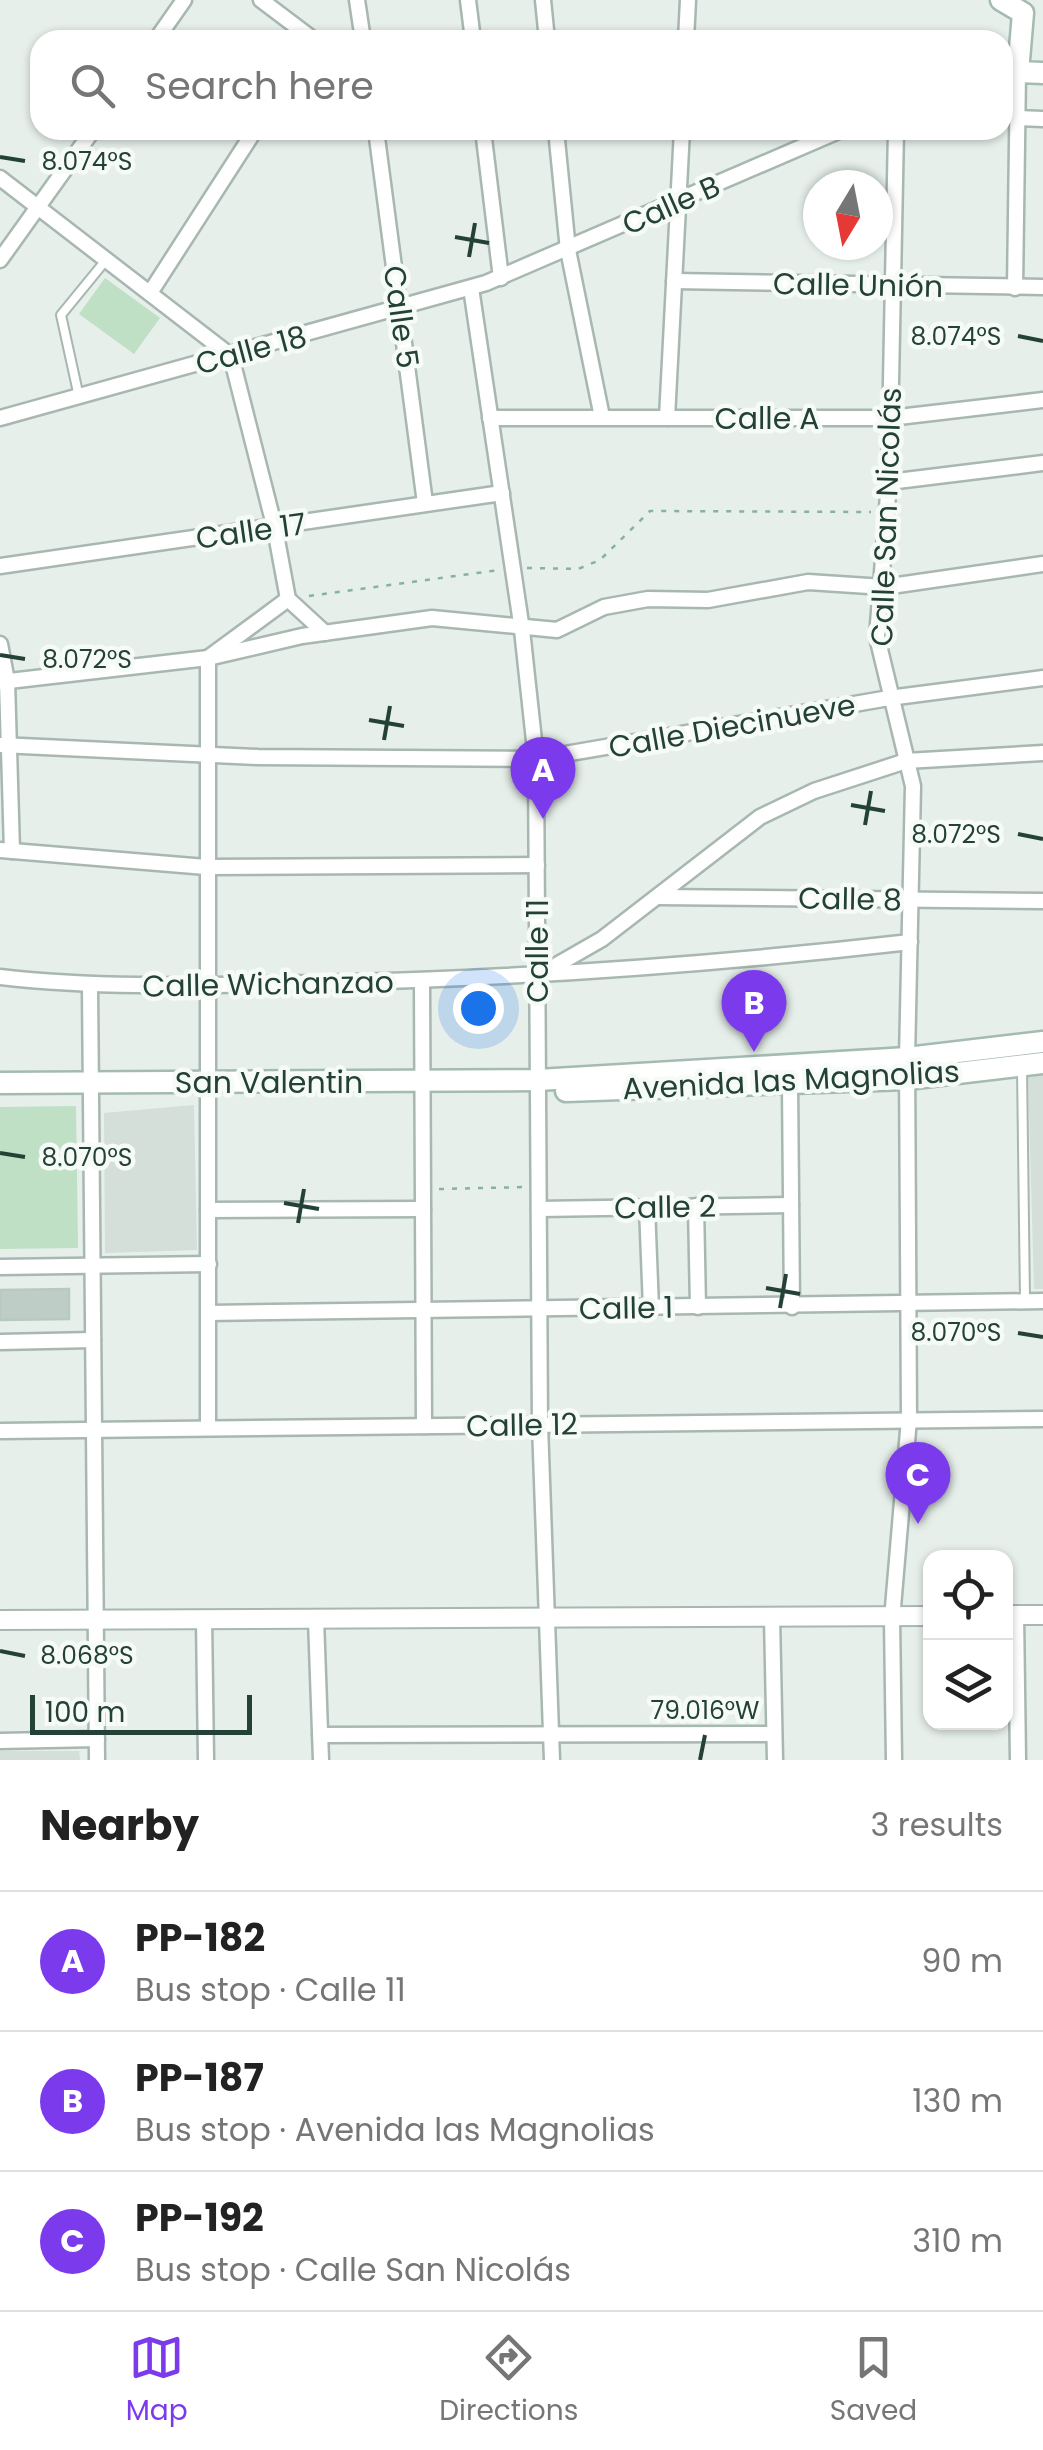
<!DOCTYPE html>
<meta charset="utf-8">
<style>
body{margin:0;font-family:Poppins,sans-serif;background:#f6f6f6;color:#222}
.controls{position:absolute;right:30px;bottom:30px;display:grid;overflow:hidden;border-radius:20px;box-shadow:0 2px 8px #0004}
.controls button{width:90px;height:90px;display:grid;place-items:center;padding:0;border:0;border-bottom:2px solid #e0e0e0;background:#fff;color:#222;font:50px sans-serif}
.compass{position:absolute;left:803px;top:170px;width:90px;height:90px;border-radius:50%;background:#fff;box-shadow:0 2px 8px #0004;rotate:190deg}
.scale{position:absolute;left:30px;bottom:25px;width:222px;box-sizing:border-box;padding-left:10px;border:5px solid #244137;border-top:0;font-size:28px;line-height:35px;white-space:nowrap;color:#244137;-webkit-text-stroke:8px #f6fbf8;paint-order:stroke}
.you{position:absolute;left:478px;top:1008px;width:35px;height:35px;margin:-25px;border:8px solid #fff;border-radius:50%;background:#1a73e8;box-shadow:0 0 0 15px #1a73e833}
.badge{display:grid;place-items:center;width:65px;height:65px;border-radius:50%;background:#7c3aed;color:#fff;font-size:32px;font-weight:700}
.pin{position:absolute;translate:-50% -82px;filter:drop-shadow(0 2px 5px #0008)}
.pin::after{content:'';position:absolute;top:52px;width:35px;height:30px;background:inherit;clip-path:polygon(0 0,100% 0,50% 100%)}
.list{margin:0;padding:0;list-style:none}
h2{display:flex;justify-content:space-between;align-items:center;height:130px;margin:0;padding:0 40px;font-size:42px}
h2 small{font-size:32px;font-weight:400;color:#767676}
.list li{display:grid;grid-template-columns:65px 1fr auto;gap:30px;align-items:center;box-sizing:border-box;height:140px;padding:0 40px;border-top:2px solid #e0e0e0}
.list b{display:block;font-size:38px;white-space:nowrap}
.list p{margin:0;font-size:32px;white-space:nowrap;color:#767676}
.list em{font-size:32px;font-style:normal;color:#767676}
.icon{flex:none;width:55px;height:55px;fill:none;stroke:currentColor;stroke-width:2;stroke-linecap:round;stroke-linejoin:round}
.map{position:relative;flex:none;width:1043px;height:1760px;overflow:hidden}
.search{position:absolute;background:#fff;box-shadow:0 2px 8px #0004;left:30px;right:30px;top:30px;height:110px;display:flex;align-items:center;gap:25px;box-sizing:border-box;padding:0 35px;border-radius:30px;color:#767676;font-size:38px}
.sheet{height:550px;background:#fff}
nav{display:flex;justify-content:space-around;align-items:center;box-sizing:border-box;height:140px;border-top:2px solid #e0e0e0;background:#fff;font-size:28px;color:#767676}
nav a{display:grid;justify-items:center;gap:5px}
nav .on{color:#7c3aed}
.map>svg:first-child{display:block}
.built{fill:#d4dfd9}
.green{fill:#bfe0c5}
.building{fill:#becdc5;stroke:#b8c9c0;stroke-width:2.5}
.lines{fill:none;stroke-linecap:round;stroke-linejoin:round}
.service-casing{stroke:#a8b7b1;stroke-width:12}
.minor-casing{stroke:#a8b7b1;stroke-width:19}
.tertiary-casing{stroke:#a8b7b1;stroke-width:22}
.secondary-casing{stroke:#a4bbb1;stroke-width:25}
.path{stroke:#86b2a1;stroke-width:2.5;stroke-dasharray:5 8;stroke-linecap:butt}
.service{stroke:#fff;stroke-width:8}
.minor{stroke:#fff;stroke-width:14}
.tertiary{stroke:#fff;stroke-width:18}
.secondary{stroke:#fff;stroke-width:20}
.ticks{fill:none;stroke:#244137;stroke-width:4}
.labels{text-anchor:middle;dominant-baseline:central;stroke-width:9;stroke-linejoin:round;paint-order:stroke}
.street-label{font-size:30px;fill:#244137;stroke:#f6fbf8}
.ticks-label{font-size:25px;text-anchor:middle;fill:#244137;stroke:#f6fbf8;stroke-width:9;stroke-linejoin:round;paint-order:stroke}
</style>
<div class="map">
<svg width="1043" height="1760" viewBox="0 0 1043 1760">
<rect width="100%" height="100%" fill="#e6efea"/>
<!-- built -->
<g class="built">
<path d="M1043,1073V1289H1034L1028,1074Z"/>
<path d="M194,1105L197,1250L105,1253L104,1113Z"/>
<path d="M0,1751H79L80,1760H0Z"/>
</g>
<!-- green -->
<g class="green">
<path d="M105,278L160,318L134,354L79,314Z"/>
<path d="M76,1106L78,1248L0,1249V1107Z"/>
</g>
<!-- building -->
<path class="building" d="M69,1289V1319L0,1320V1290Z"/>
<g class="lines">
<!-- service casing -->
<g class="service-casing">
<g id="service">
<path d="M79,397L61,315L106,260"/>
<path d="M1022,1069L1025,1300"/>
</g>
</g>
<!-- minor casing -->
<g class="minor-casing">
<g id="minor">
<path d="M261,0L314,40"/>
<path d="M357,0L363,40"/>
<path d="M468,0L473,40"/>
<path d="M543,0L547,40"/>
<path d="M156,40L184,0"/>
<path d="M686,40L688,0"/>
<path d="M1003,76L1018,72L1015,288"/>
<path d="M1017,118L1043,119"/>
<path d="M376,130L425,503"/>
<path d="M483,130L501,278"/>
<path d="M556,130L568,250L602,417"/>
<path d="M0,178L231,356"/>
<path d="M0,260L93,130"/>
<path d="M674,281L1043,287"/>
<path d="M471,288L522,630L536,759L540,1425L552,1760"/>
<path d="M150,293L255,130"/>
<path d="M231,356L275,529L288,599L325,633"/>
<path d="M0,418L486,283L841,130"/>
<path d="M490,418H890L1043,400"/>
<path d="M667,418L682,130"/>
<path d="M889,482L1043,463"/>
<path d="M0,566L502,493"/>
<path d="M0,644L7,681L12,851"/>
<path d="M0,682L208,658L302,636L432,618L557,630L604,607L648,599L708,600L808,582L884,587L1043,564"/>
<path d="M0,745L258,757L536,759L889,698L1043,678"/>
<path d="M0,850L206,867L537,865"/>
<path d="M657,897L1043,901"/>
<path d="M541,974L602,939L760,817L814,791L906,761L1043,753"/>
<path d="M0,977C105,989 206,985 311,983C512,979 710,965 910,942"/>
<path d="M422,981L424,1426"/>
<path d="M90,988L97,1760"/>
<path d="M790,1084L792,1307"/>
<path d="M696,1206L698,1307"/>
<path d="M647,1207L651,1308"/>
<path d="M539,1209L791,1205"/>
<path d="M208,1210L423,1209"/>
<path d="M0,1267L209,1264"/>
<path d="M209,1313L1043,1301"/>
<path d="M0,1342L93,1340"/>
<path d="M208,1428V658L288,599"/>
<path d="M0,1431L1043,1419"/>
<path d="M1016,1615L1018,1760"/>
<path d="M772,1617L775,1760"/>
<path d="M204,1619L206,1760"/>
<path d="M316,1619L321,1760"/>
<path d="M320,1735L774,1734"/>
<path d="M0,1741L97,1739"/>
<path d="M894,1760L892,1619L909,1419L907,1058L913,786L877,637L889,482L896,130"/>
</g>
</g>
<!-- tertiary casing -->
<g class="tertiary-casing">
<g id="tertiary">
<path d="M1006,1615H1043"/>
<path d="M0,1620L930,1616"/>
</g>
</g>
<!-- secondary casing -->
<g class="secondary-casing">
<g id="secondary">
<path d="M1001,0L1023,13L1018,72L1043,73"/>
<path d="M0,1083L538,1080L907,1058L1043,1042"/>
<path d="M566,1091L907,1079L1043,1063"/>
</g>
</g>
<!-- path -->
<g class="path">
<path d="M527,568L578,569L600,560L650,511L871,512"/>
<path d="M309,596L499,570"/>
<path d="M439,1189L526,1187"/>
</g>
<!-- service -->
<use href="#service" class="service"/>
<!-- minor -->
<use href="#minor" class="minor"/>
<!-- tertiary -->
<use href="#tertiary" class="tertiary"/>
<!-- secondary -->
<use href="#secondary" class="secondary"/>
</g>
<!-- ticks -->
<path class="ticks" d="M0,157L25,161M455,237L489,243M469,257L475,223M1018,336L1043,341M0,655L25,659M369,720L404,726M384,740L390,706M851,805L885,811M865,825L871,791M1018,834L1043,839M0,1153L25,1157M284,1203L319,1209M298,1223L304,1189M766,1288L800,1294M780,1308L786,1274M1018,1333L1043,1337M0,1651L25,1656M700,1760L705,1735"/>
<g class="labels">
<!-- street labels -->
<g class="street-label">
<text transform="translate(671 205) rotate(-24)">Calle B</text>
<text transform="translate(858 285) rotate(1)">Calle Unión</text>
<text transform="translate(401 317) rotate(82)">Calle 5</text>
<text transform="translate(251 350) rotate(-15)">Calle 18</text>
<text x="767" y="418">Calle A</text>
<text transform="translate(886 517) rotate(-88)">Calle San Nicolás</text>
<text transform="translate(251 531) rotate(-8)">Calle 17</text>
<text transform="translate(732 726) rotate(-10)">Calle Diecinueve</text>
<text transform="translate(850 899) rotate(1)">Calle 8</text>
<text transform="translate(537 951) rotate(-90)">Calle 11</text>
<text transform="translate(268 984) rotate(-1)">Calle Wichanzao</text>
<text transform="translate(791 1080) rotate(-3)">Avenida las Magnolias</text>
<text x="269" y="1082">San Valentin</text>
<text transform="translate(665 1207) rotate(-1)">Calle 2</text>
<text transform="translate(626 1308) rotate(-1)">Calle 1</text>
<text transform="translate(522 1425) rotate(-1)">Calle 12</text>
</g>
</g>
<g class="ticks-label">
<text x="87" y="170">8.074°S</text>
<text x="956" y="345">8.074°S</text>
<text x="87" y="668">8.072°S</text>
<text x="956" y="843">8.072°S</text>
<text x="87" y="1166">8.070°S</text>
<text x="956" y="1341">8.070°S</text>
<text x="87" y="1664">8.068°S</text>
<text x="705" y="1719">79.016°W</text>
</g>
</svg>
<div class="controls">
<button><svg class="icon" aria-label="locate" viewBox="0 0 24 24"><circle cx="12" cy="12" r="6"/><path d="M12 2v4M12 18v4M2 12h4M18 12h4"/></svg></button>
<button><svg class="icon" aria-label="layers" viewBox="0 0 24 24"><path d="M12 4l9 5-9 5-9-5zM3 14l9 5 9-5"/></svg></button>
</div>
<svg class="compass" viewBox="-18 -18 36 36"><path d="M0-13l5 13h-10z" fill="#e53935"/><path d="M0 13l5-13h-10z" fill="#767676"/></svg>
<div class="scale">100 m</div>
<div class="you"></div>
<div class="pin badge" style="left:543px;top:819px">A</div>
<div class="pin badge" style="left:754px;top:1052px">B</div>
<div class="pin badge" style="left:918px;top:1524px">C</div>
<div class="search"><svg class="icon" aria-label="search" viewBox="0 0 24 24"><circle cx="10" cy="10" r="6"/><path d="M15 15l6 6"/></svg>Search here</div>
</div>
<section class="sheet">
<h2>Nearby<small>3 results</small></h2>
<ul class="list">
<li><span class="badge">A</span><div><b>PP-182</b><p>Bus stop · Calle 11</p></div><em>90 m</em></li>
<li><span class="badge">B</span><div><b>PP-187</b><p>Bus stop · Avenida las Magnolias</p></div><em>130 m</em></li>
<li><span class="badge">C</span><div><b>PP-192</b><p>Bus stop · Calle San Nicolás</p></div><em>310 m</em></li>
</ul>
</section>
<nav>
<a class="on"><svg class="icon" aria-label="map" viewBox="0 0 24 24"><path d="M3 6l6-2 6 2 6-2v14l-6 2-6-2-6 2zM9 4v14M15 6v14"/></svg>Map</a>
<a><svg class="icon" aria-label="directions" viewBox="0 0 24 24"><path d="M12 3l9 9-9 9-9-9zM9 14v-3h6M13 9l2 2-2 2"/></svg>Directions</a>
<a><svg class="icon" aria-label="saved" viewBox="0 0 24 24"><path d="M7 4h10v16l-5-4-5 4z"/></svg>Saved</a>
</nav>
